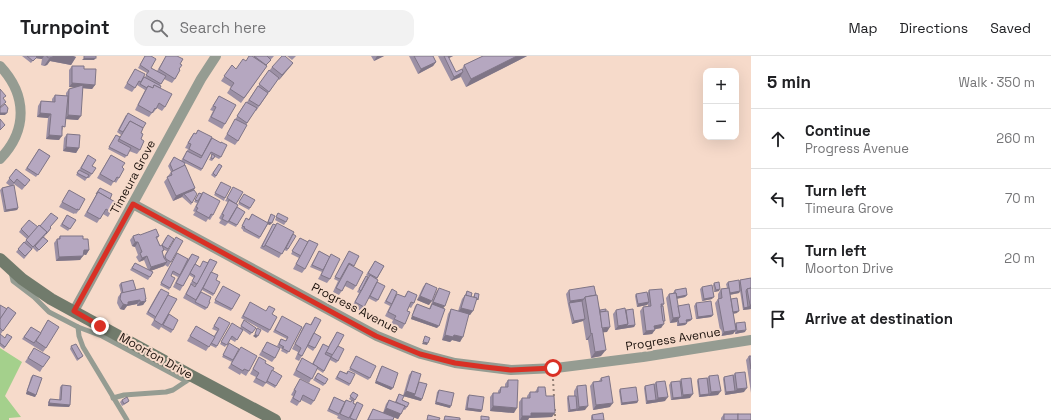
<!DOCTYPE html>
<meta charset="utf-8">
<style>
body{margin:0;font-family:"Space Grotesk",sans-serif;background:#f2f2f2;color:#202124}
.controls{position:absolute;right:12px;top:12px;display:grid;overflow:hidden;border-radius:8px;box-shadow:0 4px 16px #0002}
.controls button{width:36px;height:36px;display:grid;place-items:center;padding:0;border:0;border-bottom:1px solid #e0e0e0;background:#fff;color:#202124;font:20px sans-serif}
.stop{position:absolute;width:12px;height:12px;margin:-9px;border:3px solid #d93025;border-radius:50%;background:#fff}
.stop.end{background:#d93025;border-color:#fff;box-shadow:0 1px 4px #0008}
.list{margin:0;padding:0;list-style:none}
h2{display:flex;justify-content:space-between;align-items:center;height:52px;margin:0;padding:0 16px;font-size:17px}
h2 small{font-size:13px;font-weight:400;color:#757577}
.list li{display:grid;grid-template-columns:26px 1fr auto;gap:12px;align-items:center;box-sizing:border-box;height:60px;padding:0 16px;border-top:1px solid #e0e0e0}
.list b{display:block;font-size:15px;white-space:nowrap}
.list p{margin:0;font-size:13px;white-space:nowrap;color:#757577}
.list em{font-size:13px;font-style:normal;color:#757577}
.icon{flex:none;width:22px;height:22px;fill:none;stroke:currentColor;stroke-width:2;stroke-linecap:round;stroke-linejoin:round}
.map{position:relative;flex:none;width:751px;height:364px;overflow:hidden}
header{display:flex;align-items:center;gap:24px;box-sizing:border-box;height:56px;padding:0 20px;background:#fff;border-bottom:1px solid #e0e0e0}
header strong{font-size:19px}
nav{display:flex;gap:22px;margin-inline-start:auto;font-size:14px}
.search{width:280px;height:36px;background:#f2f2f2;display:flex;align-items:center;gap:10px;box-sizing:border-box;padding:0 14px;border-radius:12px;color:#757577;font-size:15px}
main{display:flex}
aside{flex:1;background:#fff}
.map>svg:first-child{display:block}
.green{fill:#a4d08c}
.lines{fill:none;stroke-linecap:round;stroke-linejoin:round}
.path{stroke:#958176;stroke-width:2;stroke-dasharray:2 3;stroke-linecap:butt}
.lane{stroke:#959c92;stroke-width:5}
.street{stroke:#959c92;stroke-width:10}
.secondary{stroke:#717b6c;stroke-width:12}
.wall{fill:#9c90a5;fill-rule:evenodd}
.shaded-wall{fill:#7f7586}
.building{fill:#b5a7c0;stroke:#7f7586}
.route{stroke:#d93025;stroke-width:5}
.labels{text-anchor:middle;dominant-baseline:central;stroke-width:4;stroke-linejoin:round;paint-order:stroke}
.street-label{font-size:12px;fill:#1a100b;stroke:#f6daca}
</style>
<header>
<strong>Turnpoint</strong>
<div class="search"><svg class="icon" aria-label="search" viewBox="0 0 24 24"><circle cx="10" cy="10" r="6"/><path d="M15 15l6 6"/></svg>Search here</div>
<nav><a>Map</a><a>Directions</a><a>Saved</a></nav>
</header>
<main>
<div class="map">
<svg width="751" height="364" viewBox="0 0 751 364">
<rect width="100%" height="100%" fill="#f6daca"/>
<!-- green -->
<path class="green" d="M0,292L22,306L5,340L21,361L9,362V364H0Z"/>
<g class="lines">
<!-- path -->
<g class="path">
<path d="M553,323L554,341"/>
<path d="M555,353V364"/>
</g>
<!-- lane -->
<g class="lane">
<path d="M11,216L13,225L34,241L49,256L78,271L79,280L83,291L127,364"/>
<path d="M78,271L102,280L186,325"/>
<path d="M113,342L124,339L166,336L173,334L188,324"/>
</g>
<!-- street -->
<g class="street">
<path d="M0,10C27,39 28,74 0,103"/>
<path d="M133,148L377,280L421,298L455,307L511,314L556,312L643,301L751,284"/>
<path d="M74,255L201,23L216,0"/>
</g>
<!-- secondary -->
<path class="secondary" d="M0,203L22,223L51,243L192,320L275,364"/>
</g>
<!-- wall -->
<g class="wall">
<path d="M22,0H73L76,1L71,9L50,5L47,9L44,10L41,9L42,3L35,2L31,7Z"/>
<path d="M145,0L151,12L157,15L166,0H177L180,8L179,13L175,23L172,27L164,23L160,29V32L165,51L162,55L157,52L153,57H152L149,61L135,54L145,34L137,29L132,36L124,32L135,13L145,21L147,17L138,12Z"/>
<path d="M254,0H274L266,9L267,10L241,47L227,37L231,31L221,25L232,9L236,13Z"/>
<path d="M287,0H296L292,4Z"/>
<path d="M371,0H384L374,5Z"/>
<path d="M409,0H433L436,6L433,10L418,18Z"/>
<path d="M438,0H453L449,2L456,16L462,13L464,9L483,0H527L466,31L461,21L451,25Z"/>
<path d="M293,7L279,24L278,23L256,55L255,54L246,69L238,85L235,89L224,83L243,50L247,46L256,33L272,11Z"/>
<path d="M72,10L84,13L95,29L92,33L83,32L78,64L66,63L59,84L46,83L48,62L37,61L38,50L41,45L52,46V43L55,39L66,40V37L69,33L74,31H69V14Z"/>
<path d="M219,40L225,68L222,73L208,65L213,55L210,54Z"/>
<path d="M126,59L141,77L140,94L137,98L129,95L125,102L108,93L116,79L120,81L122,78L121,79L117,76Z"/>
<path d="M198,74L212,82L221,101L219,103L215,101L212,105L209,104L212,99L210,98L201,115L185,107L184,110L195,132L194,134L192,147L191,149L182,141L173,145L164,126L168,121V120L171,116L168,110L174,101L181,105L188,93L185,92L191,81L194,77L196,78Z"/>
<path d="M67,78L79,92L76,97L63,95L64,82Z"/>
<path d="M39,93L50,100L36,121L25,114Z"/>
<path d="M88,99L92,110V118L89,122H87L85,125L76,119Z"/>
<path d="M111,99L122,111L119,122L116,127L114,125L111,130L97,122Z"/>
<path d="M219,108L222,110L215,122L211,119Z"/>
<path d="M16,113L27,128L22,134L14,128L12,130L18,152L17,154L4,156L0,134L2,132L10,130L6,127Z"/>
<path d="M221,126L225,142L224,145L214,139Z"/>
<path d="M100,132L110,143L111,156L108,161L103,158L97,167L84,160Z"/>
<path d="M232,133L237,151V169L236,171L228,167L225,170L219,167L221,164L219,162L228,146L225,145Z"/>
<path d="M69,134L79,154L76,158L75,157L74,158L59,151Z"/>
<path d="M199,137L213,159L210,164L208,163L206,166L193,159L195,156L193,155L197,147L194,146Z"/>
<path d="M244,138L250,152L249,154L238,148Z"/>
<path d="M278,157L286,166L284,169L275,164Z"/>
<path d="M252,158L267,167L271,158L270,169L268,168L259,183L243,175V174L241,172L246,162L249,163Z"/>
<path d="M67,159L76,164L68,175L60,170Z"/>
<path d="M58,162L50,171V174L44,181L48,185L37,196L33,192L24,203L16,196L27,183L19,176L21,173L38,171Z"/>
<path d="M272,170L293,178L288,193L287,195L284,194L279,202L260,192Z"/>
<path d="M140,179L159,180L157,183L160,190L162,189L166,181L171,206L168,211L165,209L164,210L150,215L153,216L148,224L130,214L135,207L148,214L144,204L139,206L136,201L138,199L135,191L132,190L130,184L133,180ZM164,194L167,195L164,201L162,197Z"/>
<path d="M60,180L83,183L89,194L86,199L83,198L80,204L56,205L54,187L57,183H58Z"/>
<path d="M300,182L308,186L305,213L302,217L293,213L299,202L291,198Z"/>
<path d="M319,195L330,201L331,198L330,223L327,227L318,223L322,216L310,211Z"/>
<path d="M177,197L188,203L192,198L195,208L200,211L207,207L210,203L211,216L216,224L214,238L213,240L202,234L201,236L209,246L207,252L205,254L183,242L191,228L195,231V230L190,228L194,222L189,219L180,235L173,231L178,221L172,218L171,220L170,232L169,234L160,229Z"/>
<path d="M348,197L359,200L353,210L356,230L353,234L345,230L339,239L333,236L338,225L334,223Z"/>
<path d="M375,205L384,210L377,223L378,244L376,246L368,242L361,255L352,251L359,237L357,236L366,220L368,222L369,221L366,219Z"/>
<path d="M751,222V253L743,254L740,235L739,237L730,239L731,243L737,257L733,258L735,268L736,267L745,276L735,278V275L733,278L721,280L715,247L718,243V238L721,233L727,232L726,228L728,226H739L740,224Z"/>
<path d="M121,227L136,234L146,244L143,249L137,250V248L127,250L124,254L120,253L117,247L118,241L121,237L119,229Z"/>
<path d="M426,227L429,249L417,244L423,231Z"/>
<path d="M714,227L719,235L714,236L713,229Z"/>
<path d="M223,230L232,253L231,255L214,247Z"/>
<path d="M702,231L712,243L702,245L700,233Z"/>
<path d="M439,232L443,252L437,272L411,263L415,250L417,248L429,253L436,236Z"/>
<path d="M392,233L395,240L404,241L408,235L414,247L411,252L409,251L407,255L405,268L402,273L391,268L393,264L385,260L390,250L384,247Z"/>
<path d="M569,234L596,239L600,254L607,276H603L601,300L591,302L588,284H586L583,265L572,268L568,249L566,238Z"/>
<path d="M649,234L664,248L663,250V267L661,272L655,273L652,278L643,279L640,255L643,251L648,250V248L647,249L637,251L635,240L636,238H647Z"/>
<path d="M675,234L687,239L685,241L677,243L678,250L692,263L690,265L687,266V267L685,269L677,270V266L670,267L666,242L669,238L673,237Z"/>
<path d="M159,235L166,241L169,258L173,274L171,277L161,271L159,274L151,269L155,262L154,263L146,258Z"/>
<path d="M467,235L471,241H473L475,237L476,246L470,259H468L460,286L452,284L450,286L442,284L448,258L451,253L458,255L462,243L465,239Z"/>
<path d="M696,247L713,259L711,261L696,263L694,250Z"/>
<path d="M249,248L272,258L270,274L268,277L241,262Z"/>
<path d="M7,253L16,257L0,279L5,282L12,281L4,293L0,290V263Z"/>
<path d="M616,254H626L635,269L634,271L615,274L613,258Z"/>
<path d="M219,261L217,290L216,292L210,289L206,295L187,285L196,270L214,280L217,275L212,273Z"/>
<path d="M315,261L314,277L315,292L313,295L307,291L299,305L295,303L298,296L292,293L303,271L306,267L310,269Z"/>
<path d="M281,262L302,271L287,298L281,295L282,293L277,290L281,283L286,285L287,283L273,276Z"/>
<path d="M48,264L46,292L43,296L22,283L31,271L40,277Z"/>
<path d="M244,264L256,272L250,279L243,274L235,286L230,283L225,291L220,288L231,270L240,272Z"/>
<path d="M337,276L338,290V305L336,307L330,304L323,317L317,313L309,327L293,319L302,302L312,308L323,288L328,291Z"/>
<path d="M267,286L275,302L272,306L259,299Z"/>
<path d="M71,290L83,300L81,302L77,305L70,293Z"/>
<path d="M228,290L249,315L246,320L241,317L240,319L228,312L232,306L222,301Z"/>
<path d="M34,292L43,311L40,316L25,306Z"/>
<path d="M356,300L370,322L368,324L349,314Z"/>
<path d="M749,300H751V337L746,304Z"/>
<path d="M259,301L272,314L276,330L275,332L266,327L263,331L253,326L256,321L250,318Z"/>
<path d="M382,310L391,334L375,327L380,313Z"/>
<path d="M340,315L346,317L348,315L350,328L349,330L335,323Z"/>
<path d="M412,315L421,345L403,340L409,319Z"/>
<path d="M318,317L325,328L323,330L313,324Z"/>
<path d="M735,317L744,336L725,339L723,323L724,321L733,319Z"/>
<path d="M33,319L36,339L35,341L26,338L31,321Z"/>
<path d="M709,320L718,339L699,341L697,325L698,323L707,322Z"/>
<path d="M601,322L610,351L593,354L590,330L593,326L599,325Z"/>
<path d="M300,323L314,345L311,349L301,344L297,350L290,346L293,340L291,339Z"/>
<path d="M681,323L690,342L671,344L669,329L671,326L680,325Z"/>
<path d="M508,324L514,357L490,355V341L493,337H498V335L501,331H505V328Z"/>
<path d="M656,326L665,345L646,348L644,332L645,330L654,328Z"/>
<path d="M62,329L70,349L69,351L48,350V346L50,343L59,344L60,331Z"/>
<path d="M577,330L585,354L568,356L567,342L568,340H574V335Z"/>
<path d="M538,331L546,340L552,361L529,362L528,364H519V346L522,342H527V340L530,336H535Z"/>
<path d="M620,333L638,345L637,347L621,349L619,335Z"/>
<path d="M439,334L450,352L435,348L437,336Z"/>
<path d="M353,336L358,339L353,347L355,348L357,346L356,364H341L337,362L338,360L327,355L334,341L345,346L346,344L351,346L352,345L349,343Z"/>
<path d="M399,338L407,351L405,354L403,353L398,363L383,357L386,348L389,344L395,346Z"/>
<path d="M469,339L482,354L481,356L465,354L467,341Z"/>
<path d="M122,344L129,345L127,347L122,350L120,346Z"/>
<path d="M373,353L393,364H367L370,358Z"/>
<path d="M724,358H738L751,364H721V362Z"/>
<path d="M592,359L604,364H591V361Z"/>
</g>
<!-- shaded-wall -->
<g class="shaded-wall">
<path d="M36,0H44L42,3L35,2L31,7L35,2Z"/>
<path d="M51,0H73L76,1L71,9L50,5L47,9L44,10Z"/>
<path d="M377,0H384L374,5Z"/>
<path d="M448,0H453L445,4Z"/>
<path d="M517,0H527L466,31L471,23Z"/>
<path d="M84,2H96L94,4H82Z"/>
<path d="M436,6L433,10L418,18L421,13Z"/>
<path d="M293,7L290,11L279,24L282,19Z"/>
<path d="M463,16L460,21L451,25L454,21Z"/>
<path d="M72,27L95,29L92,33L69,31Z"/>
<path d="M0,57H7L5,59H0Z"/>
<path d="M40,57L51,58L48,62L37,61Z"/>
<path d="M68,59L81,60L78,64L65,63Z"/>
<path d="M49,79L62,80L59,84L46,83Z"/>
<path d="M66,91L79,92L76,97L63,95Z"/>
<path d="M195,132L192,136L184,138L182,141L173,145L176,140Z"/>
<path d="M18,152L17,154L4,156L6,154Z"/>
<path d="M268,166L272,167L270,169L267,168Z"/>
<path d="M135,186H138L135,191L132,190Z"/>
<path d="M84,194H89L86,199L81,198Z"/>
<path d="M83,200L80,204L56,205L59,201Z"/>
<path d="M147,200L144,204L139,206L142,202Z"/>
<path d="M167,206L164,210L148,216L151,211Z"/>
<path d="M720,233L719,235L714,236L716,234Z"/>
<path d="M740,235L739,237L728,239L729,237Z"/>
<path d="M687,239L685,241L674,243L676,241Z"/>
<path d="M420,240L432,245L429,249L417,244Z"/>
<path d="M714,241L712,243L702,245L704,243Z"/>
<path d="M145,243H146L145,245H146L143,249L137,250L140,246Z"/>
<path d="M584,243L581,247H569L570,245Z"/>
<path d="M140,244L137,248L127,250L124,254L120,253L123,248L128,246Z"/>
<path d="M433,246L445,250L442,254L432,248Z"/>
<path d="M649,246L647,249L637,251L638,248Z"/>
<path d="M750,249H751V253L743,254L744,252L748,251Z"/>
<path d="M461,252L473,255L470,259L458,256Z"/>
<path d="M739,255L737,257L729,258L731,256Z"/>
<path d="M713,259L711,261L696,263L698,261Z"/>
<path d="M412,260L439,270L437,272L411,263Z"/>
<path d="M680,261L677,266L670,267L673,262Z"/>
<path d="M585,263L583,265L572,268L574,265Z"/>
<path d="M692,263L690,265L685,266L686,264Z"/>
<path d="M687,267L685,269L677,270L679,268Z"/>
<path d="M628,268L635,269L634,271L615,274L618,270Z"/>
<path d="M664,268L661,272L651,274L654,270Z"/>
<path d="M610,271L607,276L598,277L601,273Z"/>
<path d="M655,274L652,278L643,279L646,275Z"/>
<path d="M736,274L733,278L721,280L724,276Z"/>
<path d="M746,274L745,276L735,278L737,275Z"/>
<path d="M592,277L588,284H586L591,278Z"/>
<path d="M255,278L258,280L256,282L253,280Z"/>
<path d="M445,279H454L463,281L460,286L452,284L450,286L442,284Z"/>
<path d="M423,286L428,287L427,289L422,288Z"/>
<path d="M606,294L601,300L591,302L595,296Z"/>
<path d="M376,325L393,332L391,334L375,327Z"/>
<path d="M747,332L744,336L725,339L726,336L735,335L737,333Z"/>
<path d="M27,335L36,339L35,341L26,338Z"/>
<path d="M406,335L415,338L422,343L421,345L403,340Z"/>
<path d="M721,335L718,339L708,340L711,336Z"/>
<path d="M693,338L690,342L671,344L673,342L682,341L683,339Z"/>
<path d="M709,338L708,340L699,341L700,339Z"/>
<path d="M668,341L665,345L646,348L647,345L656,344L658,342Z"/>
<path d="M638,345L637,347L621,349L622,347Z"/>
<path d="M436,346L451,350L450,352L435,348Z"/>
<path d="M49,347L70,349L69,351L48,350Z"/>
<path d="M613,347L610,351L593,354L596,349Z"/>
<path d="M493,350L517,352L514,357L490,355Z"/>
<path d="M588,350L585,354L576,355L579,351Z"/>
<path d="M386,352L401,358L398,363L383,357Z"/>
<path d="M467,352L482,354L481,356L465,354Z"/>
<path d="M577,353L576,355L568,356L570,354Z"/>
<path d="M531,357H555L552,361L529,362L528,364H520L522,360Z"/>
</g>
<!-- building -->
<g class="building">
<path d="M27,0H36L37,1L33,5Z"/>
<path d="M47,0H53V1L49,2L47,1Z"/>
<rect x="84" y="0" width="12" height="2"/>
<path d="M145,0H151L156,3L151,12L166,20L161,28L146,19L149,15L140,9Z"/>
<path d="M166,0H177L183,3L180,8L182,9L179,13L180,14L175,23L159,13Z"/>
<path d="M249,0H252L267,10L244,42L230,33L234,27L224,20L232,9L236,13L243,3L246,5Z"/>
<path d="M254,0H267L271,4L266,9Z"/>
<path d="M282,0H285L293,7L282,19L272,11Z"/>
<path d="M414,0H433L436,6L421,13Z"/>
<path d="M444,0H448L456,16L462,13L463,16L454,21Z"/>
<path d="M483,0H517L471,23L464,9Z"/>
<path d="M72,10H84V13H96L95,29L72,27Z"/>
<path d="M135,13L145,18L141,26L139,25L135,32L127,27Z"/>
<path d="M269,14L279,22L269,36L259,28Z"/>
<path d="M144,21L161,30L160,32L154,29L153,32L148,30L147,32L140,28Z"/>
<path d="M83,29L81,60L68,59L69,33Z"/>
<path d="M154,29L172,38L165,51L159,47L156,53L155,52L152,57L138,49L148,30L153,32Z"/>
<path d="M258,30L268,37L259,50L249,44Z"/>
<path d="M0,33L6,40L3,42L6,46L0,51Z"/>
<path d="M55,39L68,40L65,71L62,70V80L49,79L51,58L40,57L41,45L55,46Z"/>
<path d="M219,40L236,49L225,68L211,61L216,51L213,50Z"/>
<path d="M246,46L257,52L247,67L237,60Z"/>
<path d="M5,48L8,52L7,57H0V52Z"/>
<path d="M128,57L146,67L143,72L130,65L123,76L119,74Z"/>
<path d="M0,63L5,69L0,74Z"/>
<path d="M235,63L247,69L238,85L227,78Z"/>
<path d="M130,65L143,72L141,77L143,78L141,83L144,85L140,94L119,83Z"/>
<path d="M198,74L212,81L202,100L189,93L191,88L188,87L194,77L196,78Z"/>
<path d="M67,78L80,79L79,92L66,91Z"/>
<path d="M116,79L120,81L118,85L131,92L127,100L109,91Z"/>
<path d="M212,82L221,87V86L227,89L221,101L211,96L202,113L183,103L187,95L201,102Z"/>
<path d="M39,93L50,100L38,119L27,112Z"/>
<path d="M212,98L215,100L213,103L211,102Z"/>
<path d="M88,99L96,104L92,110L96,112L92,118L81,112Z"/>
<path d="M111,99L125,107L122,111L124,113L119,122L117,121L114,126L100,118Z"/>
<path d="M174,101L185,107L184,110L173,115L170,108Z"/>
<path d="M219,108L222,110L216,120L213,117Z"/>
<path d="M185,109L195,132L176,140L167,121L172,119L171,116Z"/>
<path d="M16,113L30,124L25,130L17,123L14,127L9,122Z"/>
<path d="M79,114L89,119L87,122L77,117Z"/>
<path d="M221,126L231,131L225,142L215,137Z"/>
<path d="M14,129L18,152L6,154L2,132Z"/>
<path d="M233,131L243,136L236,148L227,142Z"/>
<path d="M100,132L112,138L110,143L98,136L96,138Z"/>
<path d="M69,134L85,143L79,154L77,153V154L62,146Z"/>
<path d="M194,134L197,138L192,147L184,138Z"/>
<path d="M98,136L117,147L111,156L106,153L100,163L87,156Z"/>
<path d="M203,136L220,145L213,159L211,158L209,162L196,155L198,152L196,151Z"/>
<path d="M199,137L202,138L198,145L195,144Z"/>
<path d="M244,138L255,144L250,152L239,146Z"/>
<path d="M229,144L238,149L228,166L222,163L224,159L222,158Z"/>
<path d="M237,151L245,156L237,169L229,165Z"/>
<path d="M51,157L58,162L50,171L51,172L46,178L47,176L40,170Z"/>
<path d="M278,157L288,162L286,166L276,161Z"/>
<path d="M252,158L268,167L260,181L244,172L245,171L242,170L246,162L249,164Z"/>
<path d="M271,158L275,160L272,167L268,166Z"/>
<path d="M67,159L76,164L70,173L62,168Z"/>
<path d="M29,164L38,171L29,181L21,173Z"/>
<path d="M277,167L294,176L282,198L265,189Z"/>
<path d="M273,168L276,169L264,191L262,190Z"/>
<path d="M39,169L47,176L33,191L26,184Z"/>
<path d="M156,173L159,180L156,181L160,190L162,189L164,194L162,195L164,202L167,206L151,211L147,200L142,202L140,197L142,196L138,186H135L133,180L139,178L140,179Z"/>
<path d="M293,178L296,180L288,193L286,192Z"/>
<path d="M168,179L174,183L168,193L163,190L162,189Z"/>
<path d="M60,180H83V183H88L89,194H84L83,200L59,201L57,183H60Z"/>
<path d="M43,181L48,185L39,194L35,190Z"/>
<path d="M176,181L183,185L171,206L166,203L165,200Z"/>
<path d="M300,182L308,186L301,200L292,195Z"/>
<path d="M309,184L318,188L305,213L296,208Z"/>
<path d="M24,186L32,193L25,200L18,193Z"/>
<path d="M319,195L330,201L323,214L312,209Z"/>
<path d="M349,195L359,200L354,210L349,207L340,223L335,221Z"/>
<path d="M177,197L188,203L180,219L173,215L171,220L175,222L170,232L161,227Z"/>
<path d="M192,198L199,201L183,230L176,227Z"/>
<path d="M331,198L340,203L330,223L321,219Z"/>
<path d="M210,203L217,206L196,244L186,238L191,228L195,231Z"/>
<path d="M203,205L208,207L197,228L192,225L195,220L190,217L195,208L200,211Z"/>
<path d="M375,205L384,210L377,222L368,217Z"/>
<path d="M135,207L153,216L150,221L132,212Z"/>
<path d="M349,208L363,216L356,230L347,225L342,235L336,232Z"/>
<path d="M211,216L218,219L216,224L220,226L214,238L203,232Z"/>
<path d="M370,219L378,224L364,251L355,246Z"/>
<path d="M366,220L368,221L361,235L359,233Z"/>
<path d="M751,222V232L747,233L746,235L748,251L744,252L740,224Z"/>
<path d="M133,224L136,234L123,237L121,227Z"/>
<path d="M739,224L740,235L730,237L728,226Z"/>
<path d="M377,226L385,230L378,244L370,240Z"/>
<path d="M719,226L720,233L716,234L714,227Z"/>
<path d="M426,227L437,232L432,245L420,240Z"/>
<path d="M712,229L714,241L704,243L702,231Z"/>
<path d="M223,230L240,239L232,253L215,244Z"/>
<path d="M594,230L596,239L585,241L584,243L570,245L569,234Z"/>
<path d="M144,232L146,243H145L146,245L140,246V244L128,246V248L127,249L123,248L120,243L121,237Z"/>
<path d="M439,232L450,236L445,250L433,246Z"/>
<path d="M686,232L687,239L677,241L676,237H675V234Z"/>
<path d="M729,232L736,274L724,276L718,243L722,242L721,233Z"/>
<path d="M751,232V249H750L747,233Z"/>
<path d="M161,233L169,237L156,261L148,256Z"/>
<path d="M392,233L397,236L392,248L386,245Z"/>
<path d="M662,233L664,248H661L664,268L654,270L655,274L646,275L643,251L651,250L649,234Z"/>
<path d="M408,235L417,239L414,247L411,246L407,255L410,256L405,268L394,263L396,260L388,256L397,238L405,241Z"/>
<path d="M467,235L472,237L471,241L466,239Z"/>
<path d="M201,236L211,241L209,246H210L207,252L195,246Z"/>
<path d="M647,236L649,246L638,248L636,238Z"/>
<path d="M475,237L479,238L478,244L477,243V242H474Z"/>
<path d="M676,237L680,261L673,262L669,238Z"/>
<path d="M168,239L177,243L162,269L154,264Z"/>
<path d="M465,239L477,242L473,255L461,252Z"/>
<path d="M597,239L606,294L595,296L592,277L591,278L585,241Z"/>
<path d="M737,242L739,255L733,256L731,243Z"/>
<path d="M582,245L585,263L574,265L569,247Z"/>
<path d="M711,245L713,259L698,261L696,247Z"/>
<path d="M250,246L266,255L269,250L275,253L272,258L277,261L270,274L243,260Z"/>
<path d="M417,248L430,253L432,248L445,253L439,270L412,260Z"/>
<path d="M689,248L692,263L686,264L687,267L679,268L678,263L680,261L678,250Z"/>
<path d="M0,249L7,253L0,263Z"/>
<path d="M661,250H663L665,265H663Z"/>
<path d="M8,251L16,257L3,275L0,272V263Z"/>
<path d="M625,252L628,268L618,270L616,254Z"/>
<path d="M451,253L469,258L463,281L454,279L453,281L445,279Z"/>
<path d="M606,253V255L600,256V254Z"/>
<path d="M633,253L635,269L626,270L628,268L626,254Z"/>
<path d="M608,255L610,271L602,272L600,256Z"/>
<path d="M169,258L178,264L173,274L163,269Z"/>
<path d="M282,260L302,271L289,296L282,292L284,291L279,288L281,283L286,285L288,281L275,274Z"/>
<path d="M219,261L230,267L217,290L211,287L219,273L214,270Z"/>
<path d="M315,261L321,264L302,300L298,298L301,292L295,288L306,267L311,269Z"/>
<path d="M48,264L59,271L46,292L36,285Z"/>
<path d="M244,264L256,272L252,277L241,270Z"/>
<path d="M745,266L746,274L737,275L736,267Z"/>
<path d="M232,267L243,274L237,284L232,280L227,289L221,286Z"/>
<path d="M196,270L215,281L209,291L190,280Z"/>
<path d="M31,271L41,277L34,287L24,281Z"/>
<path d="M257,272L261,274L258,280L255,278Z"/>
<path d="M337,276L344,279L333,299L326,296Z"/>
<path d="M314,277L321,281L315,292L308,289Z"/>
<path d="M0,278L5,282L7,278L12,281L5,291L0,287Z"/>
<path d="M425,280L430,282L428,287L423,286Z"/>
<path d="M267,286L280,292L275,302L262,295Z"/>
<path d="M229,287L239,293L233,304L223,299Z"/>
<path d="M76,288L83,300L78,303L71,290Z"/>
<path d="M323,288L329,291L325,298L331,301L324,315L313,308Z"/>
<path d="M338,290L344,293L338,305L331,301Z"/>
<path d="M241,291L257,300L249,315L244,313L243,315L231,308Z"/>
<path d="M34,292L50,301L43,311L28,302Z"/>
<path d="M356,300L376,310L370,322L350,312Z"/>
<path d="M749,300H751V313Z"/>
<path d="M259,301L266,305L265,307L274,312L266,327L256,322L259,317L253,313Z"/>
<path d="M302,302L318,311L312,323L296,314Z"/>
<path d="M382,310L398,317L393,332L376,325Z"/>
<path d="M272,314L282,320L276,330L267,325Z"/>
<path d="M340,315L347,318L348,315L355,318L350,328L337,321Z"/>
<path d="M412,315L421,318L415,338L406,335Z"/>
<path d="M745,316L747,332L737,333L735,317Z"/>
<path d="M318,317L328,323L325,328L315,322Z"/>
<path d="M33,319L42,322L36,339L27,335Z"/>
<path d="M718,319L721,335L711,336L709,320Z"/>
<path d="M733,319L735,335L726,336L724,321Z"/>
<path d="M609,320L613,347L596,349L593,326L602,325L601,322Z"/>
<path d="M691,322L693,338L683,339L681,323Z"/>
<path d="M707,322L709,338L700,339L698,323Z"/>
<path d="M300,323L320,333L314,345L303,339L300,346L293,342L296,335L294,334Z"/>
<path d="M508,324H518L517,352L493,350V337H500L501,331H508Z"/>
<path d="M665,325L668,341L658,342L656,326Z"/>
<path d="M680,325L682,341L673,342L671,326Z"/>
<path d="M419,326L427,328L422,343L414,340L415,338Z"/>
<path d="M654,328L656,344L647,345L645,330Z"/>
<path d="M62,329L71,330L70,349L49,347L50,343L61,344Z"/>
<path d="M586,329L588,350L579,351L577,330Z"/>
<path d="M538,331H545L546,340H554L555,357H531V360H522V342H530V336H538Z"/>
<path d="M636,331L638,345L622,347L620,333Z"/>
<path d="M439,334L454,337L451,350L436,346Z"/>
<path d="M353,336L358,339L355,344L350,340Z"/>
<path d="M399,338L404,340L402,344L409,347L407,351L404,350H405L396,346Z"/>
<path d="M469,339L484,341L482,354L467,352Z"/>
<path d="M568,340H576L577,353L570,354Z"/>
<path d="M127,341L129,345L124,348L122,344Z"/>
<path d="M334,341L345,346L339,358L329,353Z"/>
<path d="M346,344L351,346L352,344L354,345L353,347L356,349L349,362L340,358Z"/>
<path d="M389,344L405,350L401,358L386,352Z"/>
<path d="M357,346L363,349L356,364H355L350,362Z"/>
<path d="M373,353L394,361L393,364H368Z"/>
<path d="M603,357L604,364H593L592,359Z"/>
<rect x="724" y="358" width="14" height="6"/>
<rect x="738" y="358" width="13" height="6"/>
<path d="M428,359L440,362L439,364H427Z"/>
<path d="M445,360L460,362V364H444Z"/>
<path d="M481,360L489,361V364H481Z"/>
</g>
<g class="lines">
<!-- route -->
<path class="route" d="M100,270L74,255L133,148L376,280L420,298L455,307L485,311L511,314L553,312"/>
</g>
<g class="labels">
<!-- street labels -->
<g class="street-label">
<text transform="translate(133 121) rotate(-62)">Timeura Grove</text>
<text transform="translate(355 252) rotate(27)">Progress Avenue</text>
<text transform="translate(673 283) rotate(-9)">Progress Avenue</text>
<text transform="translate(156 300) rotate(29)">Moorton Drive</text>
</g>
</g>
</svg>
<div class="controls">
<button>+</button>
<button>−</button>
</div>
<div class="stop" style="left:553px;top:312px"></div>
<div class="stop end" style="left:100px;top:270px"></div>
</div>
<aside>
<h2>5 min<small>Walk · 350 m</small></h2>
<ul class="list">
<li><svg class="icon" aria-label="ahead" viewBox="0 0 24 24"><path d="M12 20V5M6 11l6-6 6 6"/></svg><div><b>Continue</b><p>Progress Avenue</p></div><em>260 m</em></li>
<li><svg class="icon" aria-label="left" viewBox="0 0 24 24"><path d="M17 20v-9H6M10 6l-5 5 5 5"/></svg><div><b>Turn left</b><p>Timeura Grove</p></div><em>70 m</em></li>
<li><svg class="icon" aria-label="left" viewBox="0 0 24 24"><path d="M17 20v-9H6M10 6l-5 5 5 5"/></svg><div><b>Turn left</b><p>Moorton Drive</p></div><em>20 m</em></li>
<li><svg class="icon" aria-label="arrive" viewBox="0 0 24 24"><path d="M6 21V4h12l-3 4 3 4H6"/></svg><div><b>Arrive at destination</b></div></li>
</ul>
</aside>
</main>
